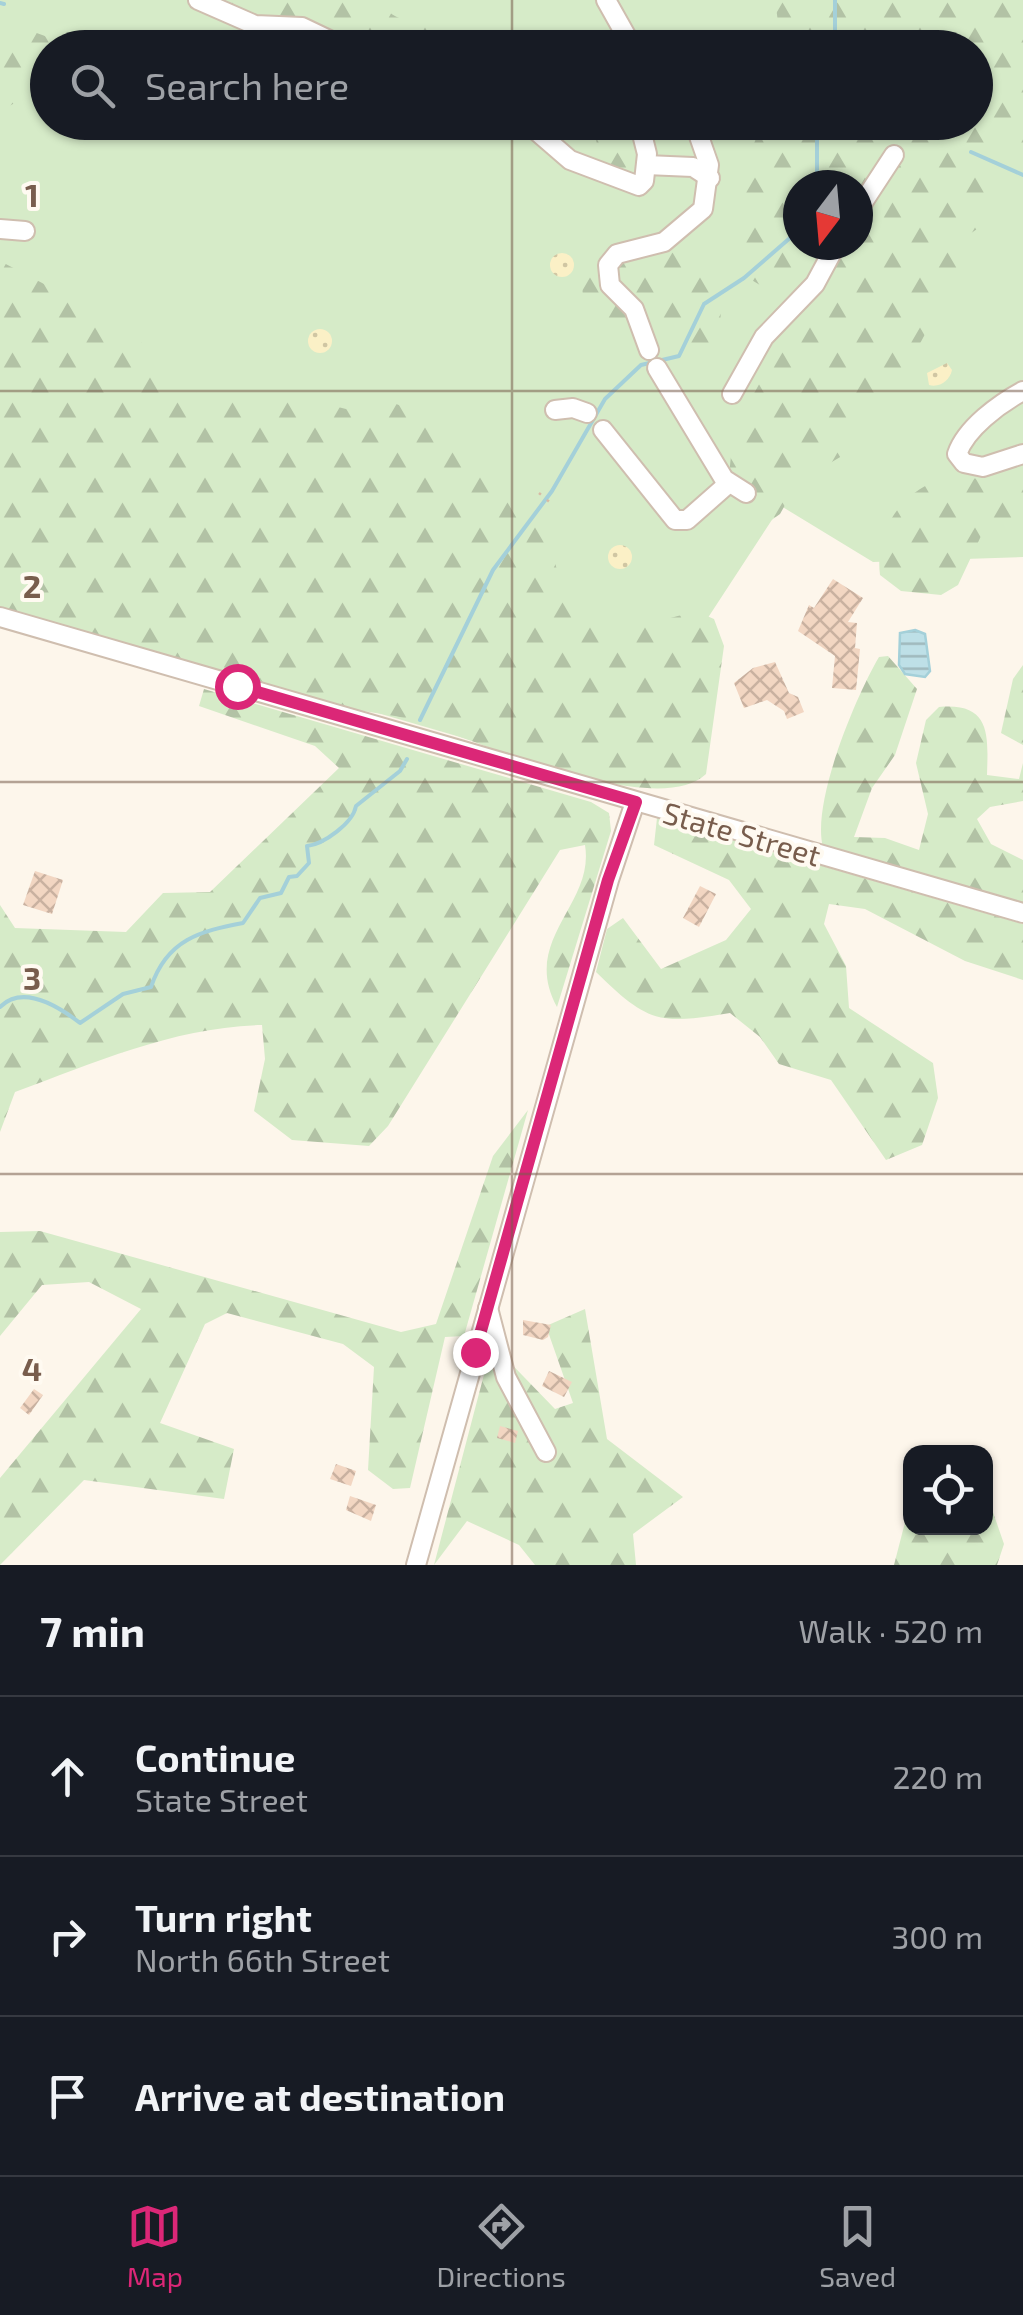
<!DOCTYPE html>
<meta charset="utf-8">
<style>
body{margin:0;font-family:"Exo 2",sans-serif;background:#242831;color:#f1f3f6}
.controls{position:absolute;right:30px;bottom:30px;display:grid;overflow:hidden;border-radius:20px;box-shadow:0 2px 8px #0004}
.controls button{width:90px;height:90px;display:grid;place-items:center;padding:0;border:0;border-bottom:2px solid #363941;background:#171b24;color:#f1f3f6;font:50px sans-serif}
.compass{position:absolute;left:783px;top:170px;width:90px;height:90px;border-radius:50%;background:#171b24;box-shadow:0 2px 8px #0004;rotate:196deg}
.stop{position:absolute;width:30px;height:30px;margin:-22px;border:8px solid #db2777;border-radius:50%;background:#fff}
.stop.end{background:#db2777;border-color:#fff;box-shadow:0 2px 10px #0008}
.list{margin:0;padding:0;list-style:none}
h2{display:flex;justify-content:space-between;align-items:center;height:130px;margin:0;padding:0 40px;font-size:42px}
h2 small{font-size:32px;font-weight:400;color:#9ea1a6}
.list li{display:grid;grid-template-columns:65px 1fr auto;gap:30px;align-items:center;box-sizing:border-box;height:160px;padding:0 40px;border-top:2px solid #363941}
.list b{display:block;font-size:38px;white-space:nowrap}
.list p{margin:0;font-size:32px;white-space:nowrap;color:#9ea1a6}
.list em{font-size:32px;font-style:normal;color:#9ea1a6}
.icon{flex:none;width:55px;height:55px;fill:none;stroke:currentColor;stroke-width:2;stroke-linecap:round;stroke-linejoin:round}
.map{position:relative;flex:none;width:1023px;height:1565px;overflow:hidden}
.search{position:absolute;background:#171b24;box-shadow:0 2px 8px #0004;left:30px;right:30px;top:30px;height:110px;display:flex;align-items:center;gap:25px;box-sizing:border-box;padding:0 35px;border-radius:55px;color:#9ea1a6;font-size:38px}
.sheet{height:610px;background:#171b24}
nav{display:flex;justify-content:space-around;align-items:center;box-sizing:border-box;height:140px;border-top:2px solid #363941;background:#171b24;font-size:28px;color:#9ea1a6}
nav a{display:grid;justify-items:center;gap:5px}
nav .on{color:#db2777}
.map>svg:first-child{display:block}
.grass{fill:#d6ebc8;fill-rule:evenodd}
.forest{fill:url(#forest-firs);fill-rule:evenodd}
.sand{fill:url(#sand-dots)}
.water{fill:url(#water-rules);stroke:#a4d0d9;stroke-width:2.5}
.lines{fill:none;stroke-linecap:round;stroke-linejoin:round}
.stream{stroke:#a4d0d9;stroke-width:4}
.building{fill:url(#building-cross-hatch)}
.minor-casing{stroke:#cfbeaf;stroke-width:22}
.path{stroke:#d8b9a4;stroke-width:2.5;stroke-dasharray:2.5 8;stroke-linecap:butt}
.minor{stroke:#fff;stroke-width:18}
.route{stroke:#db2777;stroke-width:12}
.grid{fill:none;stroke:#785d4d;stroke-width:2.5;stroke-opacity:0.55}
.labels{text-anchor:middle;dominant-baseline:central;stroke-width:8;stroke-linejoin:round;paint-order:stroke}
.street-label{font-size:30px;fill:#785d4d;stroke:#fffaf1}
.grid-label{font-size:32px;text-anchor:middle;font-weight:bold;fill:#785d4d;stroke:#fffaf1;stroke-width:8;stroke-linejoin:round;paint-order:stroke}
</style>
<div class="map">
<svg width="1023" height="1565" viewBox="0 0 1023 1565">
<defs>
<pattern id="forest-firs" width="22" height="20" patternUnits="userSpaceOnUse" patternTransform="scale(2.5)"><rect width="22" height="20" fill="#d6ebc8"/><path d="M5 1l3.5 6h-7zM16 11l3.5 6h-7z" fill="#b2c2a5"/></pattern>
<pattern id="sand-dots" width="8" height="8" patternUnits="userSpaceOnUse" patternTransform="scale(2.5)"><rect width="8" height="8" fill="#fbf0c6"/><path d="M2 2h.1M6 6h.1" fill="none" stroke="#d0c6a3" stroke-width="1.8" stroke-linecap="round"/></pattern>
<pattern id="water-rules" width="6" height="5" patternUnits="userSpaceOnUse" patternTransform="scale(2.5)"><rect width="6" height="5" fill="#bee0e7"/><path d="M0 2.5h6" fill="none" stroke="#9fb9bd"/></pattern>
<pattern id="building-cross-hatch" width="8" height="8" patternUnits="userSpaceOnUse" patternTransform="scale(2.5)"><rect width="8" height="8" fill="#f2d6c2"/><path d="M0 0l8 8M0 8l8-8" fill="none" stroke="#c9b1a0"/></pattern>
</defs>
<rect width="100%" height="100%" fill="#fdf6eb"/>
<!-- grass -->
<path class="grass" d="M0,0H1023V557L873,562L781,506L696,636L594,776L0,603ZM48,48H976V122H48ZM798,185H858V245H798Z"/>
<!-- forest -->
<g class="forest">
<path d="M217,0H381C393,27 419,19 444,27L452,39L451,47H261Z"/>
<path d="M775,0H1023V146L979,143L970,156L1001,189C1003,220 979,224 962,241V266L955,279L911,360L868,405L847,453L798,482L780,514L766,524L756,511L752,490L729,475L731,456L725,442L757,418L752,397L766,372L754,364L790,303L750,279L740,255L748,159L762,123L976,122V48L766,47L778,22ZM798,185H858V245H798Z"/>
<path d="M0,20C12,24 65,42 68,47L48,48L47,84L1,111Z"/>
<path d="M597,123H671L667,160L661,172C625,189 588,159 597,123Z"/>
<path d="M677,252L703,259C721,286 729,322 709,349C686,359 674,337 651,333C634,329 611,335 597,323C586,311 581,294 582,279L597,258Z"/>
<path d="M0,261L113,320L143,344L176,385L202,395L238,400L294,396L350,410L384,400L402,406C432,425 457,451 485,472C504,487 523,496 538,516C557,542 551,584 578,605C641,654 673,598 714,619L724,646L706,774C659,820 481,743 425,724C400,715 374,713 349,709L0,611Z"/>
<path d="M949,477L1023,481V517L981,536L958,585L941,595L901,591L880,575C874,529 904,487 949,477Z"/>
<path d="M888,656L917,689L895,755L872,788L854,837L885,838L919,850L928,814L916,763L926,720L939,707C992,702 988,737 987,775L1019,779L1023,763V801L990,807L977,819L991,844L1023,860V910L823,847C811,803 856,696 879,657Z"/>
<path d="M1023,665V745L1001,733L1013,679Z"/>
<path d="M204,689L591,802L609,813L611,831L557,1007C520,939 595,905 585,845L560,850L388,1126L369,1146L292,1140L254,1111L265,1059L262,1025C175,1027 96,1062 15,1092L0,1132V905L15,928L126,932L163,893L210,892L339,768L315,746L199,706Z"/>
<path d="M657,818L1023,924V980L965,961L865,909L829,904L824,924L846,966L849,1008L933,1063L938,1098L922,1145L886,1160L831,1080L779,1064L760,1037L730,1013C659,1025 648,1023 596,972L607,929L623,918L661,969L726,940L751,909L729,880L654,845Z"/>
<path d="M528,1110L464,1336L445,1337L410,1488L393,1489L368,1470L374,1367L343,1344L227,1313L205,1324L160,1423L234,1449L224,1499L84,1480L0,1565V1478L141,1309L89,1282L42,1285L0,1336V1232L40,1231L401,1332L436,1324L493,1156Z"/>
<path d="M585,1309L607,1439L683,1497L633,1534L636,1565H535L519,1545L467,1521L434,1565L492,1344L555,1409L573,1403L546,1326Z"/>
<path d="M986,1492L1004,1544L997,1565H894L910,1503V1528H986Z"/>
</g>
<!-- sand -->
<g class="sand">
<circle cx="562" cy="265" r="12"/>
<circle cx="320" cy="341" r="12"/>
<path d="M947,363L952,370C950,380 940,388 929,385L927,373Z"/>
<circle cx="620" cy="557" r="12"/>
</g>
<!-- water -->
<path class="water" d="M915,630L925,634L930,671L925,677L905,674L899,665L900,633Z"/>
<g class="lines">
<!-- stream -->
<g class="stream">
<path d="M0,3L4,4"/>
<path d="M835,48V0"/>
<path d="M817,122V185"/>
<path d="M971,152L1023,175"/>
<path d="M420,720L493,570L552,491L605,399L641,365L679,356L704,304L744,278L798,231"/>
<path d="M0,1007C23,984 58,1006 80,1023L123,994L151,987C167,939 201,931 243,923L260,898L281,893L289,877L297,876L309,863L307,846C324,844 353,823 356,806L400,771L407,759"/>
</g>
</g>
<!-- building -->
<g class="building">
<path d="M833,579L863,598L848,622L857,623L855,648L860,649L856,690L832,688L835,656L798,631L809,605L814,608Z"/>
<path d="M775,662L789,693L798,697L804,712L787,719L784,711L767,700L744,708L734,683L753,668Z"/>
<path d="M35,871L63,880L52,914L23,905Z"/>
<path d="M700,886L716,894L699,927L683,918Z"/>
<path d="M523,1320L551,1325L548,1337L543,1340L523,1335Z"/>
<path d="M549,1371L572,1382L564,1397L542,1386Z"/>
<path d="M34,1389L43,1395L29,1415L20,1408Z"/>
<path d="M500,1426L518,1431L515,1443L497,1438Z"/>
<path d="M336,1464L356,1471L351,1486L330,1479Z"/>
<path d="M350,1496L376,1505L371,1521L346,1510Z"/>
</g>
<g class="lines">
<!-- minor casing -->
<g class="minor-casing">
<g id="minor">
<path d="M198,0L255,25L302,27L346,48"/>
<path d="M606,0L633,48"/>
<path d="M526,122L570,160L639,186L644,181L647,154L639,122"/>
<path d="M646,165L693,167L710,178"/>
<path d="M858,210L894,155"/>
<path d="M0,229L25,231"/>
<path d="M649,350L634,309L610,285L608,265L617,254L664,242L703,209L709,165L694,122"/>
<path d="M657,368L724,479L746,493"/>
<path d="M1023,391C999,404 966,428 957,454L964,463L983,467L1023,454"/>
<path d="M732,394L764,337L815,284L836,245"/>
<path d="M555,410L573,408L587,413"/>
<path d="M603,430L675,520H687L729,483"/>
<path d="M0,617L1023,913"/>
<path d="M488,1308L506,1377L546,1452"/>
<path d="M416,1565L609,880L635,802"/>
</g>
</g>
<!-- path -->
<path class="path" d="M539,493L553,505"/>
<!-- minor -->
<use href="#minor" class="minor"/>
</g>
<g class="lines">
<!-- route -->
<path class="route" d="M237,686L636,802L608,880L475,1352"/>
</g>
<!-- grid -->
<path class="grid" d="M512,0V48M512,122V1565M0,391H1023M0,782H1023M0,1174H1023"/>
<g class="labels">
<!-- street labels -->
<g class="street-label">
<text transform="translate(742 833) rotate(16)">State Street</text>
</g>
</g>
<g class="grid-label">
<text x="32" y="207">1</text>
<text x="32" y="598">2</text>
<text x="32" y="990">3</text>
<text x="32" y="1381">4</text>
</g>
</svg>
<div class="controls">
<button><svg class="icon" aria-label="locate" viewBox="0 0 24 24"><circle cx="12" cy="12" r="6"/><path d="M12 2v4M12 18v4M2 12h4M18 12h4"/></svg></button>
</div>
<svg class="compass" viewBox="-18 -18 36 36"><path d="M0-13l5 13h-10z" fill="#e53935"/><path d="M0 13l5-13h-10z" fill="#9ea1a6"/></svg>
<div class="stop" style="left:237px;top:686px"></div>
<div class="stop end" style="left:475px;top:1352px"></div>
<div class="search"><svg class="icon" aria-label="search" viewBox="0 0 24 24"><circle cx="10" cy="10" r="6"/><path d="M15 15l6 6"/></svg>Search here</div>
</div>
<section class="sheet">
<h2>7 min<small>Walk · 520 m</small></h2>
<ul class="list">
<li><svg class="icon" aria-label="ahead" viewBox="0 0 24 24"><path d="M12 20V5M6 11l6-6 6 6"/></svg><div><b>Continue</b><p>State Street</p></div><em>220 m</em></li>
<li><svg class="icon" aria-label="right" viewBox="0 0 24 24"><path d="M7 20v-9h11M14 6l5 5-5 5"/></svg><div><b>Turn right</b><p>North 66th Street</p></div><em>300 m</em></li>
<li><svg class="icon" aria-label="arrive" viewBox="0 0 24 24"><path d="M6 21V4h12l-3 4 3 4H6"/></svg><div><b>Arrive at destination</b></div></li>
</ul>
</section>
<nav>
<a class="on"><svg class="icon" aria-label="map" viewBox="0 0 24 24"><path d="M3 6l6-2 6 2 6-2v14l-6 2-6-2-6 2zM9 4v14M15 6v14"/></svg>Map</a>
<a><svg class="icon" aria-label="directions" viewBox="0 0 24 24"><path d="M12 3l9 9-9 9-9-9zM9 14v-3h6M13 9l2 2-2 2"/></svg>Directions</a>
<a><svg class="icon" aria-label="saved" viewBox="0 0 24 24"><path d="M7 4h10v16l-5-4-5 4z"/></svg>Saved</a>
</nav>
